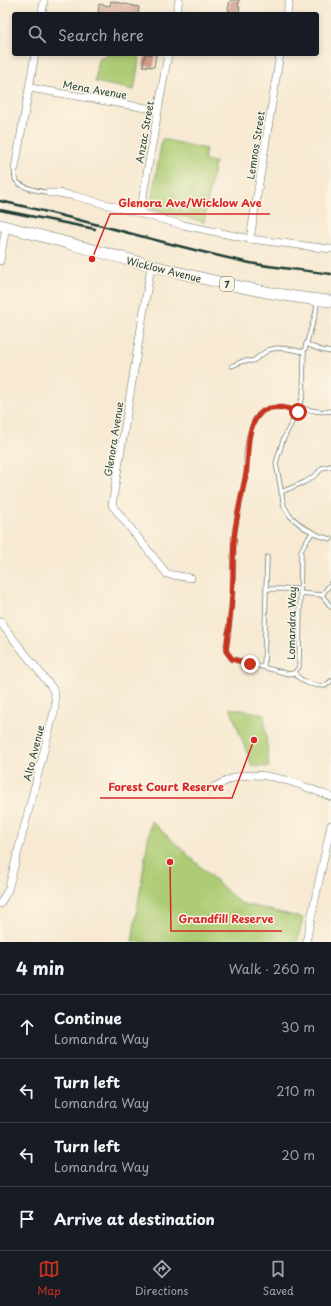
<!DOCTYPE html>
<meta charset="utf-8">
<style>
body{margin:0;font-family:"Playpen Sans",sans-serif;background:#242831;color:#f1f3f6}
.stop{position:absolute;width:12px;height:12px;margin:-9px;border:3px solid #c8321e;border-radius:50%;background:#fff}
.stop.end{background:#c8321e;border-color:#fff;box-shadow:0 1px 4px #0008}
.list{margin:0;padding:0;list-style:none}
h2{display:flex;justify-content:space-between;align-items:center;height:52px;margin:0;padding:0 16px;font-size:17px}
h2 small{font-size:13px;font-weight:400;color:#9ea1a6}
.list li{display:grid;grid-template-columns:26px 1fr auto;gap:12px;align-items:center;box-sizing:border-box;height:64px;padding:0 16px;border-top:1px solid #363941}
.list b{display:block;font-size:15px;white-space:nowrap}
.list p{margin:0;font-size:13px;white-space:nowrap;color:#9ea1a6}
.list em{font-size:13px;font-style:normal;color:#9ea1a6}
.icon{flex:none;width:22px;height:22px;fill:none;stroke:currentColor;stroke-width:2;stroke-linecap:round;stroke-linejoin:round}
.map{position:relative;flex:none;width:331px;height:942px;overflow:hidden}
.search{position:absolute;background:#171b24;box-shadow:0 2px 6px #0003;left:12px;right:12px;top:12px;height:44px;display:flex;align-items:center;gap:10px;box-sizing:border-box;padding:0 14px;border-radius:4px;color:#9ea1a6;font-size:15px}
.sheet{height:308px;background:#171b24}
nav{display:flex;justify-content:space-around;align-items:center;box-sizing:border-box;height:56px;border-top:1px solid #363941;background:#171b24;font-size:11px;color:#9ea1a6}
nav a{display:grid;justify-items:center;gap:2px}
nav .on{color:#c8321e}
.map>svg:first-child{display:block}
.green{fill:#adcc74;stroke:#668454}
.building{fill:#d09582}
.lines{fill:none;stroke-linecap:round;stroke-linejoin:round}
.lane-casing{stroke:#6b796b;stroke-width:5}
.street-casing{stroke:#6b796b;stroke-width:8}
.primary-casing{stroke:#6b796b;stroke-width:12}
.lane{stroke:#fff;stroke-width:3.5}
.street{stroke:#fff;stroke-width:7}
.primary{stroke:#fff;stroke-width:11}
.rail{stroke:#1f3d34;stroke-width:2.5}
.route{stroke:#c8321e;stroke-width:5}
.labels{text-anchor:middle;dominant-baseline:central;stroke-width:3;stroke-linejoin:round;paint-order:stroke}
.shield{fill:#fcf5e5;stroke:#617469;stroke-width:1}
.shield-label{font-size:9px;font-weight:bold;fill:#1f3d34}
.street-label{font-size:10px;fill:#1f3d34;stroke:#fcf5e5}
.leader{fill:none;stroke:#d62828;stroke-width:1.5}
.callout-dot{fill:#d62828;stroke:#fcf5e5;stroke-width:1.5}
.callout-label{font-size:11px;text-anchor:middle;font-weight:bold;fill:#d62828;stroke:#fcf5e5;stroke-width:3;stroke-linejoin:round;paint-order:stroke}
</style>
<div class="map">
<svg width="331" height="942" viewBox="0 0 331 942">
<rect width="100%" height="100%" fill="#fcf5e5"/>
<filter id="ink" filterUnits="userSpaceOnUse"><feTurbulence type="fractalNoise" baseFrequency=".025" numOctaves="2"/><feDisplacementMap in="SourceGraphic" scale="8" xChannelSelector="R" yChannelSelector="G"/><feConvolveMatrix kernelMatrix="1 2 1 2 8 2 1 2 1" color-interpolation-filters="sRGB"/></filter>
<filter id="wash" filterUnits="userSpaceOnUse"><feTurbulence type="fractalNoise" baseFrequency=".012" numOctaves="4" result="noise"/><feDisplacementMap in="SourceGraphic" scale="16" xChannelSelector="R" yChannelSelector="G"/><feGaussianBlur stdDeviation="0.9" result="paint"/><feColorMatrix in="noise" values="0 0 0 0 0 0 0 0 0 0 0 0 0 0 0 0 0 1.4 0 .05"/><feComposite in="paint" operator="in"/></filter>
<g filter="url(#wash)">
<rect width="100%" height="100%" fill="#f7e9d2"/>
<!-- green -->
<g class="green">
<path d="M106,54H140L134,90L95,82L99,58L105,56Z"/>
<path d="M162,139L206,149L204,160L215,162L204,222L150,209Z"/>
<path d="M230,708L264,714L269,767L252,766Z"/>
<path d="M151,821L240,903L303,918L297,942H132Z"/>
</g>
<g id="blocks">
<!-- building -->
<g class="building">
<path d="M230,0H239L238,7H240L238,14H230L231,11L228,10Z"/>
<path d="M111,1L139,7L138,14H98L99,4L110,6Z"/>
<path d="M145,54H156L154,67L143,66Z"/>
</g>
</g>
</g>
<g filter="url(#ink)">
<use href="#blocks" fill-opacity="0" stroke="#6b796b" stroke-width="1"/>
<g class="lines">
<!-- lane casing -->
<g class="lane-casing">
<g id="lane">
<path d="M15,168C15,171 14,175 15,178C17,188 41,191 49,193"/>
<path d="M317,301L316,312L304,352L303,396L297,412L283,440L276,463L284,506L290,516L303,527L320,536L331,539"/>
<path d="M306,344L321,350L331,352"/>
<path d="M232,366L243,361H253L268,350L277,348L289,349L304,352"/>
<path d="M299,407C310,410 320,413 331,411"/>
<path d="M297,412C283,406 264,403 255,420C249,430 247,445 246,455C246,461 247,468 246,474C242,493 238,511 235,530C232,552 234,575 232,597C231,615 228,633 226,651L232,659L289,674L294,673L299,667L301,551L305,543L313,532"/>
<path d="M281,492L305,482L316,475L322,468L331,466"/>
<path d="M266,589H300"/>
<path d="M300,593L322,595L331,607"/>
<path d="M322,595L331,583"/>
<path d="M264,667L267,557"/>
<path d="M294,673C304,684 311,685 325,686L331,681"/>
</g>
</g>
<!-- street casing -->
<g class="street-casing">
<g id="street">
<path d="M42,14L44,0"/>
<path d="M176,14L179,0"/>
<path d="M287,14L289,0"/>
<path d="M30,88L158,110"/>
<path d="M15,168L35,54"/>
<path d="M49,193H58L75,196L183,225L250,239L331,249"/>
<path d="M140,213L168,54"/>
<path d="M250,239L280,54"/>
<path d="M0,261L6,227"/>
<path d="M151,266L112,505L167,574L191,578"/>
<path d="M0,622L53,689L55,698V708L8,890L0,904"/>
<path d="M210,789C218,785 227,780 236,777C265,769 304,786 331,797"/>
<path d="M306,942L331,825"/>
</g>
</g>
<!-- primary casing -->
<g class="primary-casing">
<path id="primary" d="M0,225C62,241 123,259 185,274C233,286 282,297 331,301"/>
</g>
<!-- lane -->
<use href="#lane" class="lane"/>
<!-- street -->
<use href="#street" class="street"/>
<!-- primary -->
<use href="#primary" class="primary"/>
<!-- rail -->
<g class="rail">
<path d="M0,201C84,219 166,245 250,263C276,268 304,270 331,274"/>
<path d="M0,210L95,229"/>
</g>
</g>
</g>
<g class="lines" filter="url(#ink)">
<!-- route -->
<path class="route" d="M250,664L232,659L226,651C228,633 231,615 232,597C234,575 232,552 235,530C238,511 242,493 246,474C249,456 246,436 255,420C264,403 283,406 298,412"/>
</g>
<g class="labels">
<!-- shield labels -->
<rect class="shield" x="220" y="277" width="14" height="14" rx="3"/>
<g class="shield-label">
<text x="227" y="284">7</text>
</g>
<!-- street labels -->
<g class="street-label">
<text transform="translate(95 89) rotate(10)">Mena Avenue</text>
<text transform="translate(144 132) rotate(-80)">Anzac Street</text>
<text transform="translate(255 145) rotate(-81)">Lemnos Street</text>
<text transform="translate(164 269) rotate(14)">Wicklow Avenue</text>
<text transform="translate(113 439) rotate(-81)">Glenora Avenue</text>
<text transform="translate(291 623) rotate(-89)">Lomandra Way</text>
<text transform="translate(33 753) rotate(-76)">Alto Avenue</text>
</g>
</g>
<!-- callouts -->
<path class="leader" d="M92 259L110 214H270M254 740L232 798H100M170 862L171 931H282"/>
<g class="callout-dot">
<circle cx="92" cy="259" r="4"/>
<circle cx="254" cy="740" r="4"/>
<circle cx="170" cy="862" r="4"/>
</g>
<g class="callout-label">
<text x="190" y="207">Glenora Ave/Wicklow Ave</text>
<text x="166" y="791">Forest Court Reserve</text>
<text x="226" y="923">Grandfill Reserve</text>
</g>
</svg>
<div class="stop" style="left:298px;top:412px"></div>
<div class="stop end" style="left:250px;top:664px"></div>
<div class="search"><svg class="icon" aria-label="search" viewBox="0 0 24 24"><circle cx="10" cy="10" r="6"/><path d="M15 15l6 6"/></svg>Search here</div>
</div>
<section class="sheet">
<h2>4 min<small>Walk · 260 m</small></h2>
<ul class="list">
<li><svg class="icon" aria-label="ahead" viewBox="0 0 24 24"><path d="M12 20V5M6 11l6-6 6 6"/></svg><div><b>Continue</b><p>Lomandra Way</p></div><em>30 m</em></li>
<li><svg class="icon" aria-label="left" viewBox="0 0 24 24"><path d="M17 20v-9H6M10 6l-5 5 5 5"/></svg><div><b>Turn left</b><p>Lomandra Way</p></div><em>210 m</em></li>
<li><svg class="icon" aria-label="left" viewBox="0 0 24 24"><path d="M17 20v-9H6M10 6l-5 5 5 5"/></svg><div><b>Turn left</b><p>Lomandra Way</p></div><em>20 m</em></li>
<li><svg class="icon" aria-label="arrive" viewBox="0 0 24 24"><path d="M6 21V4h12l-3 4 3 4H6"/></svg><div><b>Arrive at destination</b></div></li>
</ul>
</section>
<nav>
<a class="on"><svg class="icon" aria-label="map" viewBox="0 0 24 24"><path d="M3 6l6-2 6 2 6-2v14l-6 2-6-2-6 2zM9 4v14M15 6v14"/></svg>Map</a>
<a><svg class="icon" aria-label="directions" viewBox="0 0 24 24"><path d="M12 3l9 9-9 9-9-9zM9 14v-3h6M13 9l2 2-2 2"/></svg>Directions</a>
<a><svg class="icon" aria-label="saved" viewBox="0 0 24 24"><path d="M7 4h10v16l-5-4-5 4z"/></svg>Saved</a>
</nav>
